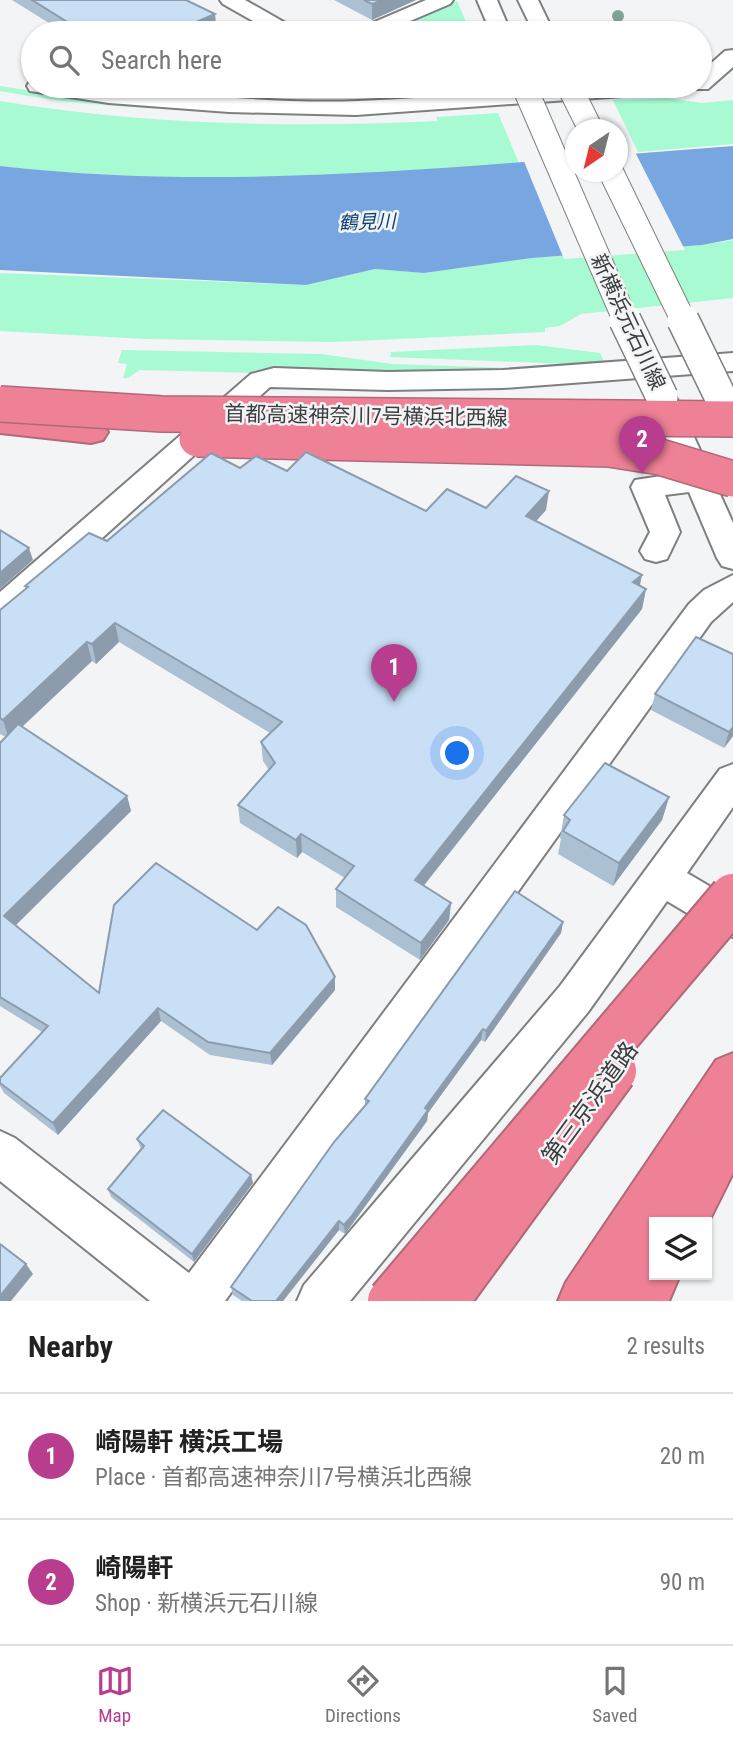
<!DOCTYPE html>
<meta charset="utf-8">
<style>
body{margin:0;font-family:"Roboto Condensed","Noto Sans JP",sans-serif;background:#f2f2f2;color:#222}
.controls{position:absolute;right:21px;bottom:21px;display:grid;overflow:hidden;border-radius:0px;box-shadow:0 2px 5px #0004}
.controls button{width:63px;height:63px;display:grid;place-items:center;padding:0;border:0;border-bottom:2px solid #e0e0e0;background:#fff;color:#222;font:35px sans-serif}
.compass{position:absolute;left:565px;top:119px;width:63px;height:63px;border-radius:50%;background:#fff;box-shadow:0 2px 5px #0004;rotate:215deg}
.you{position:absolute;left:458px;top:754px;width:24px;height:24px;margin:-18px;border:5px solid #fff;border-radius:50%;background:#1a73e8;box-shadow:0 0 0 10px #1a73e833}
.badge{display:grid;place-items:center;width:46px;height:46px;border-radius:50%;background:#b83d8f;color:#fff;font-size:23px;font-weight:700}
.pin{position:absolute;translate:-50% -58px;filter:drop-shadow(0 2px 4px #0008)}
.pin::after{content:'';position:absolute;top:37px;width:24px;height:21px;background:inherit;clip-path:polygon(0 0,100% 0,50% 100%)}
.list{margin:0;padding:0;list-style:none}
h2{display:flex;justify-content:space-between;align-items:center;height:91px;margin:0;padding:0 28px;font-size:30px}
h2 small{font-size:23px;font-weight:400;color:#767676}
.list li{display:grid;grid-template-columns:46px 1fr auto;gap:21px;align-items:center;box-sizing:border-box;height:126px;padding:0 28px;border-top:2px solid #e0e0e0}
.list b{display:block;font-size:26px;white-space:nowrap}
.list p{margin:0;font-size:23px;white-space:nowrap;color:#767676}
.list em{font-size:23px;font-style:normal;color:#767676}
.icon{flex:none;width:38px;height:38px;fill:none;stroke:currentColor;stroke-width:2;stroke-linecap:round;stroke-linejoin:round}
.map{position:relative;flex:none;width:733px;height:1301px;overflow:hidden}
.search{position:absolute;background:#fff;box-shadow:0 2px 5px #0004;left:21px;right:21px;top:21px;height:77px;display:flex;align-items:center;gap:18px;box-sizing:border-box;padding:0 24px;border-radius:38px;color:#767676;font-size:26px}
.sheet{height:343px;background:#fff}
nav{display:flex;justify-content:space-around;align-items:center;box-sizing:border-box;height:98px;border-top:2px solid #e0e0e0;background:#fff;font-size:19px;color:#767676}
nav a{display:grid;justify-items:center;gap:4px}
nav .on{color:#b83d8f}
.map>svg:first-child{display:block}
.green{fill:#a7fad2}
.water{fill:#77a6e0}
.pier{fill:#f2f4f6}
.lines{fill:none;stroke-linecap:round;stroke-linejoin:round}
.minor-casing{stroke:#7d7f80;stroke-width:4}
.highway-casing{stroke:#b06977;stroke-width:4}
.minor{fill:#fff;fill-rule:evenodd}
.highway{fill:#ee8196;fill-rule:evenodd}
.minor-bridge-far1-casing{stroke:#7d7f80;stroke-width:26;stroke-linecap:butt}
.minor-bridge-casing{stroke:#7d7f80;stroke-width:34;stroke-linecap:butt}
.highway-bridge-far1-casing{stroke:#b06977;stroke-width:38;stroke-linecap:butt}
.highway-bridge-casing{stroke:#b06977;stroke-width:50;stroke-linecap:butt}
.minor-bridge-far1{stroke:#fff;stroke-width:24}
.minor-bridge{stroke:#fff;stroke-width:31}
.highway-bridge-far1{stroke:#ee8196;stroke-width:35}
.highway-bridge{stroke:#ee8196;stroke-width:46}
.tree{fill:#7fa295}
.wall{fill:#acc0d4}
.shaded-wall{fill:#8c9cac}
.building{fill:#c8dff6;stroke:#8c9cac;stroke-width:2}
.labels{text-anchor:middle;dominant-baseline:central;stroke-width:5;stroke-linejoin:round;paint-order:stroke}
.far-water-label{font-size:19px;font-style:italic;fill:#104075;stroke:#f2f4f6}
.street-label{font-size:21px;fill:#3c3c3d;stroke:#f2f4f6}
.near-street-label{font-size:24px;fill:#3c3c3d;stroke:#f2f4f6}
</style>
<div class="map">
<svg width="733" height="1301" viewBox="0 0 733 1301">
<rect width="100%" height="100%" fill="#f2f4f6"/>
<!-- green -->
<g class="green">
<path d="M457,1L471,33H381Z"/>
<path d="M0,86L119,104L234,112C156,109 77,106 0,91Z"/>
<path d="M667,98L702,103L733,100V144L638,152L613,100Z"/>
<path d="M0,101C144,125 291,128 437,121V117L498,113L519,163C347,177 172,186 0,166Z"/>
<path d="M733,240V298L581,314L560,326L545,328V332L334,342L146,339L0,331V273L306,285L375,269L424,273L532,258L701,245Z"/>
<path d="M536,345L600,353L604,362L571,364L390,357L391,352Z"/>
<path d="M122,350L321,354L392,364L537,369L297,374L140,370L128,378H123L127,364L118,363Z"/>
</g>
<!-- water -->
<path class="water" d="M733,146V239L702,245L532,258L424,273L375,269L306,285L0,270V166C191,188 384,173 575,158L576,172H618V155Z"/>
<!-- pier -->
<path class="pier" d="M634,150L685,250L564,259L523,159L576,155V172H618V151Z"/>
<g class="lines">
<!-- minor casing -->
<g class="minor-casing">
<g id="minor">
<path d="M220,0H245L296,29L299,33H274L223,4Z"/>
<path d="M426,0H453L450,4L382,33H355L358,29Z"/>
<path d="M477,0H497L511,33H491Z"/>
<path d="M518,0H538L554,33H534Z"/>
<path d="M733,50V67L708,89H692L690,86H700V73L725,51Z"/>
<path d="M30,81H33V86C141,86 249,105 358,101C464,97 570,81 677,86L674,91L666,93L356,115L229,112L109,103L30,91L27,86Z"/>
<path d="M733,353V371L503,388L388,390L270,387L11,620L0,623V592L251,374L274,368L388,372L503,370Z"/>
<path d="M662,388L672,391L676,397L733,523V569L722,566L717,558L689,492L665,495L680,532L667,559L656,562L645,559L640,551L650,532L631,487L635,480L681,473L648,397L652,391Z"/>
<path d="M733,575V602L711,622L225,1301H150L0,1181V1131L15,1138L189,1273L689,604L704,590Z"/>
<path d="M733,764V807L687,873L733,900V937L719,932L667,901L588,1012L350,1301H297L304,1285L560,986L720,769Z"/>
</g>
</g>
<!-- highway casing -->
<g class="highway-casing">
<g id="highway">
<path d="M0,411L91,421L103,424L108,432L103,440L91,443L0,433Z"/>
<path d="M733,1053V1173L707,1225V1222H654V1242L649,1250L654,1248V1275H680L669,1301H558L566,1282L716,1060Z"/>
</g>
</g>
<!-- minor -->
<use href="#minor" class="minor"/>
<!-- highway -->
<use href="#highway" class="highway"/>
<!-- minor-bridge-far1 casing -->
<g class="minor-bridge-far1-casing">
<g id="minor-bridge-far1">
<path d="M524,86L626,322"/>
<path d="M569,86L591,130"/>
<path d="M611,172L684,322"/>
</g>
</g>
<!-- minor-bridge casing -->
<g class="minor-bridge-casing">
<g id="minor-bridge">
<path d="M625,320L662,397"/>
<path d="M683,320L719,394"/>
</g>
</g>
<!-- highway-bridge-far1 casing -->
<g class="highway-bridge-far1-casing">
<g id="highway-bridge-far1">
<path d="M0,404L162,414L733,419"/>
<path d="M197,439L609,449L660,457L733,479"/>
</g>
</g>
<!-- highway-bridge casing -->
<g class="highway-bridge-casing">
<g id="highway-bridge">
<path d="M391,1301L733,897"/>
<path d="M445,1301L613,1071"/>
</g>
</g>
<!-- minor-bridge-far1 -->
<use href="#minor-bridge-far1" class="minor-bridge-far1"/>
<!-- minor-bridge -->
<use href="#minor-bridge" class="minor-bridge"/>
<!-- highway-bridge-far1 -->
<use href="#highway-bridge-far1" class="highway-bridge-far1"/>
<!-- highway-bridge -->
<use href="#highway-bridge" class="highway-bridge"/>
</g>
<!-- trees -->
<circle class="tree" cx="618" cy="16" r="6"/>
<!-- wall -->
<g class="wall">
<path d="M12,0H186L215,14L216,28L205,33H65Z"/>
<path d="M334,0H416L372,20Z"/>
<path d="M240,468L287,471L426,511L486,508L546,510L536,521L646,589L642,609L423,886L451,903L449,920L420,960L336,907V889L345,878L302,852L297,858L240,823L238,805L269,770L263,761L261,742L270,733L119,642L96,664L92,661L22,727L127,796L131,811L15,925L99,993L257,930L335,977V990L272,1065L210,1055L161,1021L58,1135L4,1093L0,1086V1078L42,1032L0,1006V743L6,737L0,734V610L26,589L25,586Z"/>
<path d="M733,654V736L724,748L651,710L655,694Z"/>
<path d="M669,797L662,820L613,886L558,854L561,839L560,838L564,815Z"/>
<path d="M563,922L561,933L485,1042L481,1040L428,1113L427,1121L345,1234L339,1230L283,1301H242L233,1295L231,1287L365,1106V1099Z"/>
<path d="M137,1139L251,1175L253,1183L194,1262L111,1197L108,1189L141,1149Z"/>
</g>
<!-- shaded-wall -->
<g class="shaded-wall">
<path d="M383,0H416L372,20V4Z"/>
<path d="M215,14L216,28L205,33H171Z"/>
<path d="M549,491L546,510L523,536L526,516Z"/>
<path d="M29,548L33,560L0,589V573Z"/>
<path d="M642,575L638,595L633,582Z"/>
<path d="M646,589L642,609L414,898L415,880Z"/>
<path d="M115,623L119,642L96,664L92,644Z"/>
<path d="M87,642L92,661L9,739L3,720Z"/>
<path d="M733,727V736L724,748L729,732Z"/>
<path d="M127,796L131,811L10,931L4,916Z"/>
<path d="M669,797L662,820L613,886L619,863Z"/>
<path d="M301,834L302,852L297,858L296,840Z"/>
<path d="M451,903L449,920L420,960L421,943Z"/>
<path d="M563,922L561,933L485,1042L486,1031Z"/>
<path d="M335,977V990L272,1065L270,1053Z"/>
<path d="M158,1008L161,1021L58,1135L53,1123Z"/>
<path d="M483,1029L481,1040L428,1113L427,1121L345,1234L344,1225L425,1108Z"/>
<path d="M251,1175L253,1183L194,1262L192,1254Z"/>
<path d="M339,1221V1230L283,1301H276Z"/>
<path d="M26,1264L33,1274L11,1301H0V1296Z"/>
</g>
<!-- building -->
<g class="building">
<path d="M32,0H186L215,14L171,33H85Z"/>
<path d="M364,0H383L372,4Z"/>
<path d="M306,452L426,511L447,489L486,508L516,476L549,491L526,516L642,575L633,582L646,589L415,880L451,903L421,943L336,889L354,866L301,834L296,840L238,805L275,763L261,742L282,722L115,623L92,644L87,642L3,720L0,718V610L28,587L25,586L89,533L107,541L211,453L240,468L256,456L287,471Z"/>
<path d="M0,530L29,548L0,573Z"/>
<path d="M696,637L733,654V727L729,732L655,694Z"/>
<path d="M18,724L127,796L4,916L99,993L114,905L156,863L257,930L278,907L306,925L335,977L270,1053L208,1042L158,1008L53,1123L0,1083V1078L48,1026L0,997V743Z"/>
<path d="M605,763L669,797L619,863L563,831L570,820L564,815Z"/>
<path d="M515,891L563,922L486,1031L483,1029L425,1108L428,1110L351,1217L344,1225L339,1221L276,1301H252L231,1287L334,1142L369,1101L365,1099Z"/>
<path d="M163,1110L251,1175L192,1254L108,1189L144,1146L137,1139Z"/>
<path d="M0,1244L26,1264L0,1296Z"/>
</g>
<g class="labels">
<!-- far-water labels -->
<g class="far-water-label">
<text transform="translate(367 222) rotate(-2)">鶴見川</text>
</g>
<!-- street labels -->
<g class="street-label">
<text transform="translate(628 322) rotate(65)">新横浜元石川線</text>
<text transform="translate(366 416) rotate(1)">首都高速神奈川7号横浜北西線</text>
</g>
<!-- near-street labels -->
<g class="near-street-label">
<text transform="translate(590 1103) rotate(-54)">第三京浜道路</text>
</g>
</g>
</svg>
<div class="controls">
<button><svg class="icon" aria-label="layers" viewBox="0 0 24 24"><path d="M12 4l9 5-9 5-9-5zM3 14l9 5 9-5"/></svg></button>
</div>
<svg class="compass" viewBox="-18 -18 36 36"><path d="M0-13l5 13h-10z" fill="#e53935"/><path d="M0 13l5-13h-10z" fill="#767676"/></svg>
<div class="you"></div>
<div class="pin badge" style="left:394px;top:702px">1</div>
<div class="pin badge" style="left:642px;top:474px">2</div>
<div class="search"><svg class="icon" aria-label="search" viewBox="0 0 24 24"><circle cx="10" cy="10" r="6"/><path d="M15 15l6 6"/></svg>Search here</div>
</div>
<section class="sheet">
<h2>Nearby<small>2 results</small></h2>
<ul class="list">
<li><span class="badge">1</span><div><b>崎陽軒 横浜工場</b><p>Place · 首都高速神奈川7号横浜北西線</p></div><em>20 m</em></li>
<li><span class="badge">2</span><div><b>崎陽軒</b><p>Shop · 新横浜元石川線</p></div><em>90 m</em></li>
</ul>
</section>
<nav>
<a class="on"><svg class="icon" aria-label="map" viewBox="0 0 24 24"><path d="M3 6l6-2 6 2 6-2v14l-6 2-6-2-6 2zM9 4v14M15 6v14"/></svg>Map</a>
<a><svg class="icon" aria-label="directions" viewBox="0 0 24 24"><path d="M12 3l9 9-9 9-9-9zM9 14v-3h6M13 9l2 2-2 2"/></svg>Directions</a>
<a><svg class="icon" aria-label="saved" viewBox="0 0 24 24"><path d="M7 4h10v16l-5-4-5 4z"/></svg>Saved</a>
</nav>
